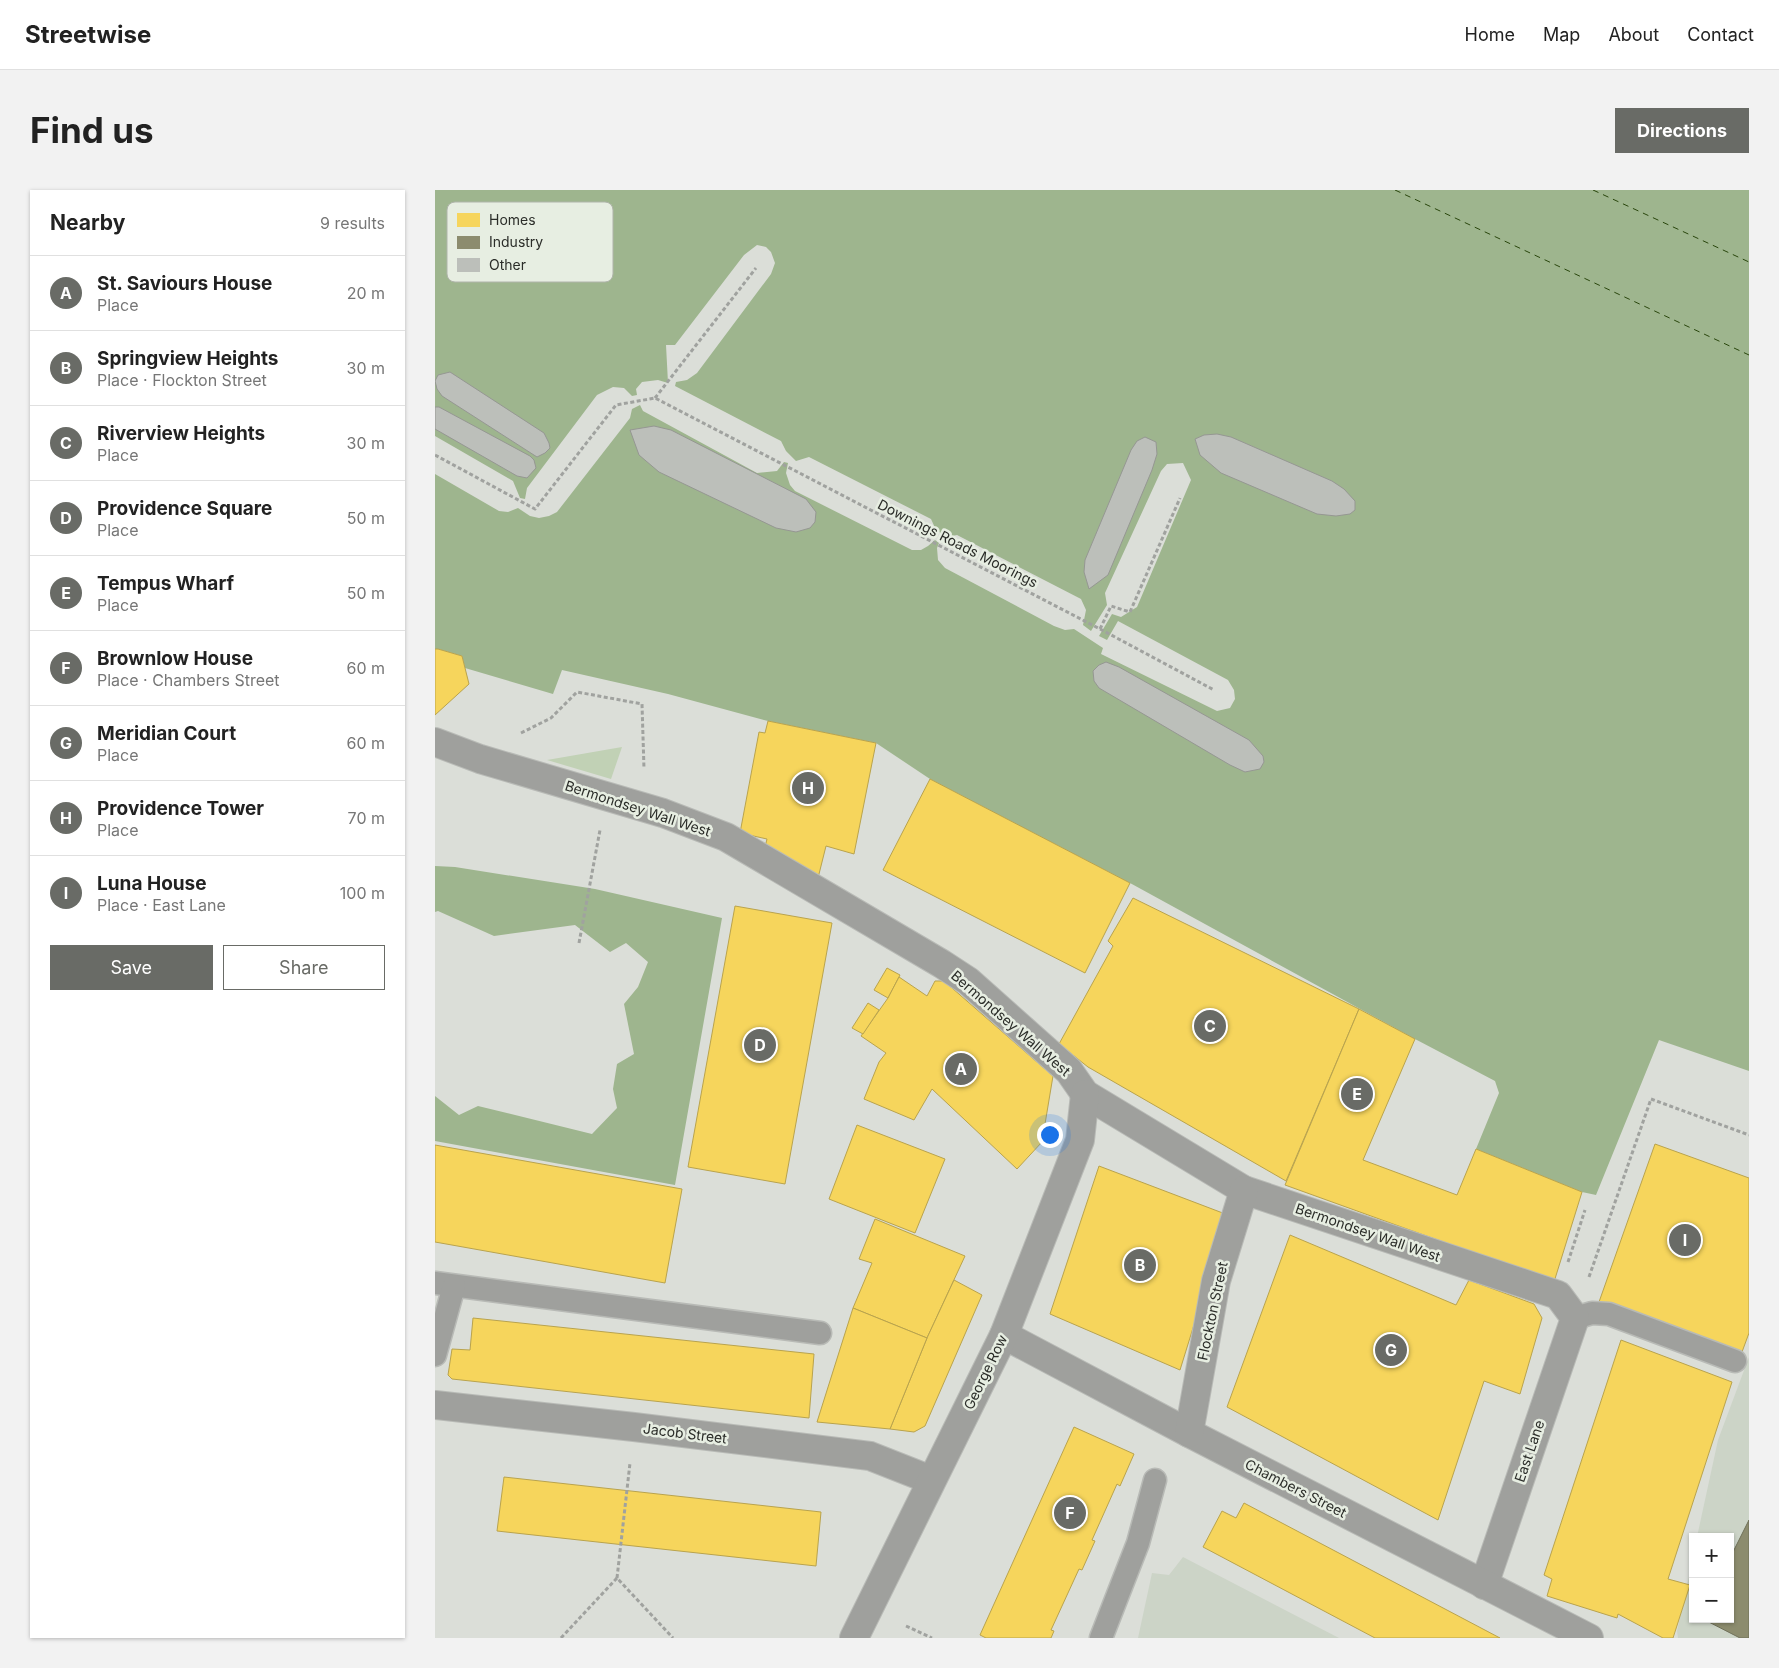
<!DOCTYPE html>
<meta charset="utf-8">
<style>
body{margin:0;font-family:Inter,sans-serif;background:#f2f2f2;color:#222}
.controls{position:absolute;right:15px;bottom:15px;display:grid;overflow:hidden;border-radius:0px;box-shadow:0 1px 4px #0004}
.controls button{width:45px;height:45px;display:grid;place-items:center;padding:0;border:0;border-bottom:1px solid #e0e0e0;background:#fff;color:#222;font:25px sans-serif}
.you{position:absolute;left:614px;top:944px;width:18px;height:18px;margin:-12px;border:4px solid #fff;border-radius:50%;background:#1a73e8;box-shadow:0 0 0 8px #1a73e833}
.badge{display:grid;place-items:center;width:32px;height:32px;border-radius:50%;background:#696b66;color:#fff;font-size:16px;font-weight:700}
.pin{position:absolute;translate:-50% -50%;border:2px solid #fff;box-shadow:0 1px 5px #0006}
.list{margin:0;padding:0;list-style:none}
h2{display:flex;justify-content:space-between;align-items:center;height:65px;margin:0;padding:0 20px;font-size:21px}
h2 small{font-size:16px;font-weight:400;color:#767676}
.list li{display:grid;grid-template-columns:32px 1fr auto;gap:15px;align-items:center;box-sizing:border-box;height:75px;padding:0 20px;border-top:1px solid #e0e0e0}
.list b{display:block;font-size:19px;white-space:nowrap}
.list p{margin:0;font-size:16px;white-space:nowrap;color:#767676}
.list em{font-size:16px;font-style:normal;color:#767676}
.actions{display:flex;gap:10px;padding:15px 20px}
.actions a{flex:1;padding:11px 0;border:1px solid #696b66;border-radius:0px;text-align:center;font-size:18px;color:#696b66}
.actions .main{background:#696b66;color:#fff}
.map{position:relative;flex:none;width:1314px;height:1448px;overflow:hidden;border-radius:0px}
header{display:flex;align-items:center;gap:30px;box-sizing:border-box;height:70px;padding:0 25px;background:#fff;border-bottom:1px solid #e0e0e0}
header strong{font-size:24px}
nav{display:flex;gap:28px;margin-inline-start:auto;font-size:18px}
.intro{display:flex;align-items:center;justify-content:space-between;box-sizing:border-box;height:120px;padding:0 30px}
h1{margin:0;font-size:35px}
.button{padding:12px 22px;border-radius:0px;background:#696b66;color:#fff;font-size:18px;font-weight:700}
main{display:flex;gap:30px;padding:0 30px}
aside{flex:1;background:#fff;border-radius:0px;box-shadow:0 1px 4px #0004}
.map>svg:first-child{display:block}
.built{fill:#ccd4c7}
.green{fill:#c1d1b5}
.water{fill:#9eb58e}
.pier{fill:#dbded8}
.homes{fill:#f6d55c;stroke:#b9a34d}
.industry{fill:#8c8c6e;stroke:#6f7059}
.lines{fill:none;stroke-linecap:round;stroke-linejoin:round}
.ferry{stroke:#29460c;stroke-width:1;stroke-dasharray:6 5;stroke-linecap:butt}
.building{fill:#bcbfba;stroke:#959792}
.service-casing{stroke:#b8bab6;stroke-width:25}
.minor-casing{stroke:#b8bab6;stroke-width:30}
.path{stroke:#a0a29f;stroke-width:3;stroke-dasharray:4 2.5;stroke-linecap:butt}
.service{stroke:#9fa09d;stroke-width:22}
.minor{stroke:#9fa09d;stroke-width:28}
.labels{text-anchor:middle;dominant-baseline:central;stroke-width:5;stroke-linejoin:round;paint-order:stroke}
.street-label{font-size:14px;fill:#2b2d29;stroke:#e7eee2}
.key{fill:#e7eee2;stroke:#afb4aa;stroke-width:1}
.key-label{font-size:14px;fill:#2b2d29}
</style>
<header>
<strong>Streetwise</strong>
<nav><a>Home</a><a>Map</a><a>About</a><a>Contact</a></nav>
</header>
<div class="intro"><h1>Find us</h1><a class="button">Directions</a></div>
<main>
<aside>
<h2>Nearby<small>9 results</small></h2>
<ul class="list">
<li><span class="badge">A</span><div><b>St. Saviours House</b><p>Place</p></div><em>20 m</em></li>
<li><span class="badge">B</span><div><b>Springview Heights</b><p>Place · Flockton Street</p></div><em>30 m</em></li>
<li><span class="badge">C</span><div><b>Riverview Heights</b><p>Place</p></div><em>30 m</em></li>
<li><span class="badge">D</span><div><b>Providence Square</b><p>Place</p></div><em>50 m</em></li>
<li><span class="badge">E</span><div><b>Tempus Wharf</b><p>Place</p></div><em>50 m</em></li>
<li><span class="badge">F</span><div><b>Brownlow House</b><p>Place · Chambers Street</p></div><em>60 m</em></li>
<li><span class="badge">G</span><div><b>Meridian Court</b><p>Place</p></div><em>60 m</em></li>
<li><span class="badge">H</span><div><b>Providence Tower</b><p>Place</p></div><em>70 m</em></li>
<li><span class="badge">I</span><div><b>Luna House</b><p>Place · East Lane</p></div><em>100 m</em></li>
</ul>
<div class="actions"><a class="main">Save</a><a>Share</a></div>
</aside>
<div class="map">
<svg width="1314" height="1448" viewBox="0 0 1314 1448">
<rect width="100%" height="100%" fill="#dbded8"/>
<!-- built -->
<g class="built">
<path d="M1314,1167V1448H1243L1242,1441L1258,1368V1429H1295V1347H1262L1283,1250Z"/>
<path d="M748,1367L904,1448H703L717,1383L734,1385Z"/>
</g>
<!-- green -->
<path class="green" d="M187,557L176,589L112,570Z"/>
<!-- water -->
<g class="water">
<path d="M0,0H1314V881L1224,850L1161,1005L1147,1002L1041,959L1064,903L1060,891L980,849L695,693L495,589L441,553L333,531L233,504L127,480L118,504L30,478L27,466L3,459H0Z"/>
<path d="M0,676L20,677L160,699L287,728L240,995L0,951V906L24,925L43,916L157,944L182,918L178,899L182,874L199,864L189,814L203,797L213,772L191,753L175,762L140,735L59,746L3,721L0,722Z"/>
</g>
<!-- pier -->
<path class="pier" d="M322,55L331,57L336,62L340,73L336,84L262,183L252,190L241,192L240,196L346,251L351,261L361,271L374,267L496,329L501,340L512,347L522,345L646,409L651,420L648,435L656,441L672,415L670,403L726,281L732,274L748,273L756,290L702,417L686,427L677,424L664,446L672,450L683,431L793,490L799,500L800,509L795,518L782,521L666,464L668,458L639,439L630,440L619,436L510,378L503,370L502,358L504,353L500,350L493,356L486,360H477L360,301L355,295L351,283L353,273L349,272L342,281L322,283L208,221L205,215L197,219L195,228L122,322L114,326L104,328L95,326L83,318L73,322L64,321L0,284V246L78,291L85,308L90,309L92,298L162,205L178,197L189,198L197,206L202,205L201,199L207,192L223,190L233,193L231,155H240L309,65Z"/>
<!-- homes -->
<g class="homes">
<path d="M0,459H3L27,466L34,494L0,525Z"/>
<path d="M333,531L441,553L419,664L391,656L383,688L330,657L332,649L305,643L324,542L330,543Z"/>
<path d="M495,589L695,693L650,783L448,680Z"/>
<path d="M698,708L924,819L851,991L653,877L624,854L678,756L673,751Z"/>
<path d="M300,716L397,733L350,994L253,977Z"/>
<path d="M452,778L465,785L453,808L439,800Z"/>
<path d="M464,787L492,806L500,791H509L618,886L607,952L582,979L497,899L479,930L429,909L444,872L451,863L426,846L453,808Z"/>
<path d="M433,813L444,820L428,844L417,838Z"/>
<path d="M924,819L980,849L928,970L1022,1005L1041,959L1147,1002L1119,1092L850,995Z"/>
<path d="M422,935L510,969L480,1043L394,1009Z"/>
<path d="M1220,954L1314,988V1143L1307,1162L1164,1112Z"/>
<path d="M0,955L247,999L230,1093L0,1052Z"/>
<path d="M664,976L793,1025L745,1180L615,1124Z"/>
<path d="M440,1029L530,1066L492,1148L418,1118L437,1073L424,1069Z"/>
<path d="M855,1045L1021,1115L1034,1090L1099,1114L1107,1128L1085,1204L1049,1191L1003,1330L792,1217Z"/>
<path d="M519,1090L547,1105L490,1236L479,1242L455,1239L492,1148Z"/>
<path d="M418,1118L492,1148L455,1239L382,1232Z"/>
<path d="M38,1128L379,1164L374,1228L17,1189L13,1185L17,1159L35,1160Z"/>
<path d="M1186,1150L1297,1192L1233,1389L1255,1395L1238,1448H1228L1183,1424L1182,1428L1112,1406L1117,1389L1109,1385Z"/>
<path d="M639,1237L699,1264L685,1296L682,1294L657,1350L660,1351L647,1380L644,1379L616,1440L619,1441L616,1448H551L545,1445Z"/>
<path d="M69,1287L386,1322L381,1376L62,1341Z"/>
<path d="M809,1313L1065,1448H940L768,1357L787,1321L801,1328Z"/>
</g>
<!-- industry -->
<path class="industry" d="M1314,1330V1448H1305L1268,1429H1295V1368Z"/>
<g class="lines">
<!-- ferry -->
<g class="ferry">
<path d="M960,0L1314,165"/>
<path d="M1158,0L1314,72"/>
</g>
</g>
<!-- building -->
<g class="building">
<path d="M15,182L109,243L114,253L115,258L110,263L102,267L7,206L2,199L0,191L3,185Z"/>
<path d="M0,217H4L95,266L99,270L101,278L92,288L82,286L0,239Z"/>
<path d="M219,236L236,240L371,309L381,322L380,332L375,338L361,342L341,338L224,282L204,265L195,240Z"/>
<path d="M782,244L796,247L897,291L909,299L920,311V320L915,324L901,326L882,324L786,283L765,265L760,249L769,245Z"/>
<path d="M710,247L721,252L722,264L717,280L673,385L654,399L649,382L650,370L696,260L702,251Z"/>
<path d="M671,472L684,477L814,550L828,566L829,572L825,579L810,582L795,575L664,498L659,491L658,481L664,475Z"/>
</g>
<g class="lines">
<!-- service casing -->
<g class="service-casing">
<g id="service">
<path d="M0,1093L385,1143"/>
<path d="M1140,1128L1157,1123L1174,1124L1300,1171"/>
<path d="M0,1165L19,1096"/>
<path d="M666,1448L703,1353L720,1290"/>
</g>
</g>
<!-- minor casing -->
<g class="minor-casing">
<g id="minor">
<path d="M0,552L45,569L228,623L291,647L507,774L533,791L634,881L650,904L809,1000L1123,1105L1140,1128L1049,1395"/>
<path d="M569,1145L754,1243L1154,1448"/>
<path d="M0,1215L199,1237L435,1266L496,1290"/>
<path d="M754,1243L781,1091L809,1000"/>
<path d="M419,1448L569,1145L645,950L650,904"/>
</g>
</g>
<!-- path -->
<g class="path">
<path d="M220,208L321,78"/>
<path d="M0,265L100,319L181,215L220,208L665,439L779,500"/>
<path d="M665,439L676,416L695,422L745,308"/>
<path d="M86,543L116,528L142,502L207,514L209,579"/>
<path d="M144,753L165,640"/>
<path d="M1133,1072L1150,1020"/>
<path d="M1154,1087L1216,909L1314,945"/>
<path d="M182,1388L195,1273"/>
<path d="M471,1436L497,1448"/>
<path d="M126,1448L182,1388L238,1448"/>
</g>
<!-- service -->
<use href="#service" class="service"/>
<!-- minor -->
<use href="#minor" class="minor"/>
</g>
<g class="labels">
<!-- street labels -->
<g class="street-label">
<text transform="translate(523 353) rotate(27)">Downings Roads Moorings</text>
<text transform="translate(203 618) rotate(18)">Bermondsey Wall West</text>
<text transform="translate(576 833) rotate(41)">Bermondsey Wall West</text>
<text transform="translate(933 1042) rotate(19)">Bermondsey Wall West</text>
<text transform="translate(777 1121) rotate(-78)">Flockton Street</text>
<text transform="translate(550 1182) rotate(-64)">George Row</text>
<text transform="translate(250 1243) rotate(7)">Jacob Street</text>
<text transform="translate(1094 1261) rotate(-71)">East Lane</text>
<text transform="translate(861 1298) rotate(27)">Chambers Street</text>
</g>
</g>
<!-- legend -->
<rect x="12" y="12" width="166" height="80" rx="8" class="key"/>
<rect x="22" y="23" width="23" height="14" fill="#f6d55c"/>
<rect x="22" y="46" width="23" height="13" fill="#8c8c6e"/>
<rect x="22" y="68" width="23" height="14" fill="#bcbfba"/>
<g class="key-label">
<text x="54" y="35">Homes</text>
<text x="54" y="57">Industry</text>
<text x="54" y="80">Other</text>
</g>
</svg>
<div class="controls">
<button>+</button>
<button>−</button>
</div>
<div class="you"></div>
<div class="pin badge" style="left:526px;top:879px">A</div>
<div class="pin badge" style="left:705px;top:1075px">B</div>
<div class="pin badge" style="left:775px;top:836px">C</div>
<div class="pin badge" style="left:325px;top:855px">D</div>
<div class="pin badge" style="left:922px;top:904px">E</div>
<div class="pin badge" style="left:635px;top:1323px">F</div>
<div class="pin badge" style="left:956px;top:1160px">G</div>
<div class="pin badge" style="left:373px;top:598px">H</div>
<div class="pin badge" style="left:1250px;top:1050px">I</div>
</div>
</main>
